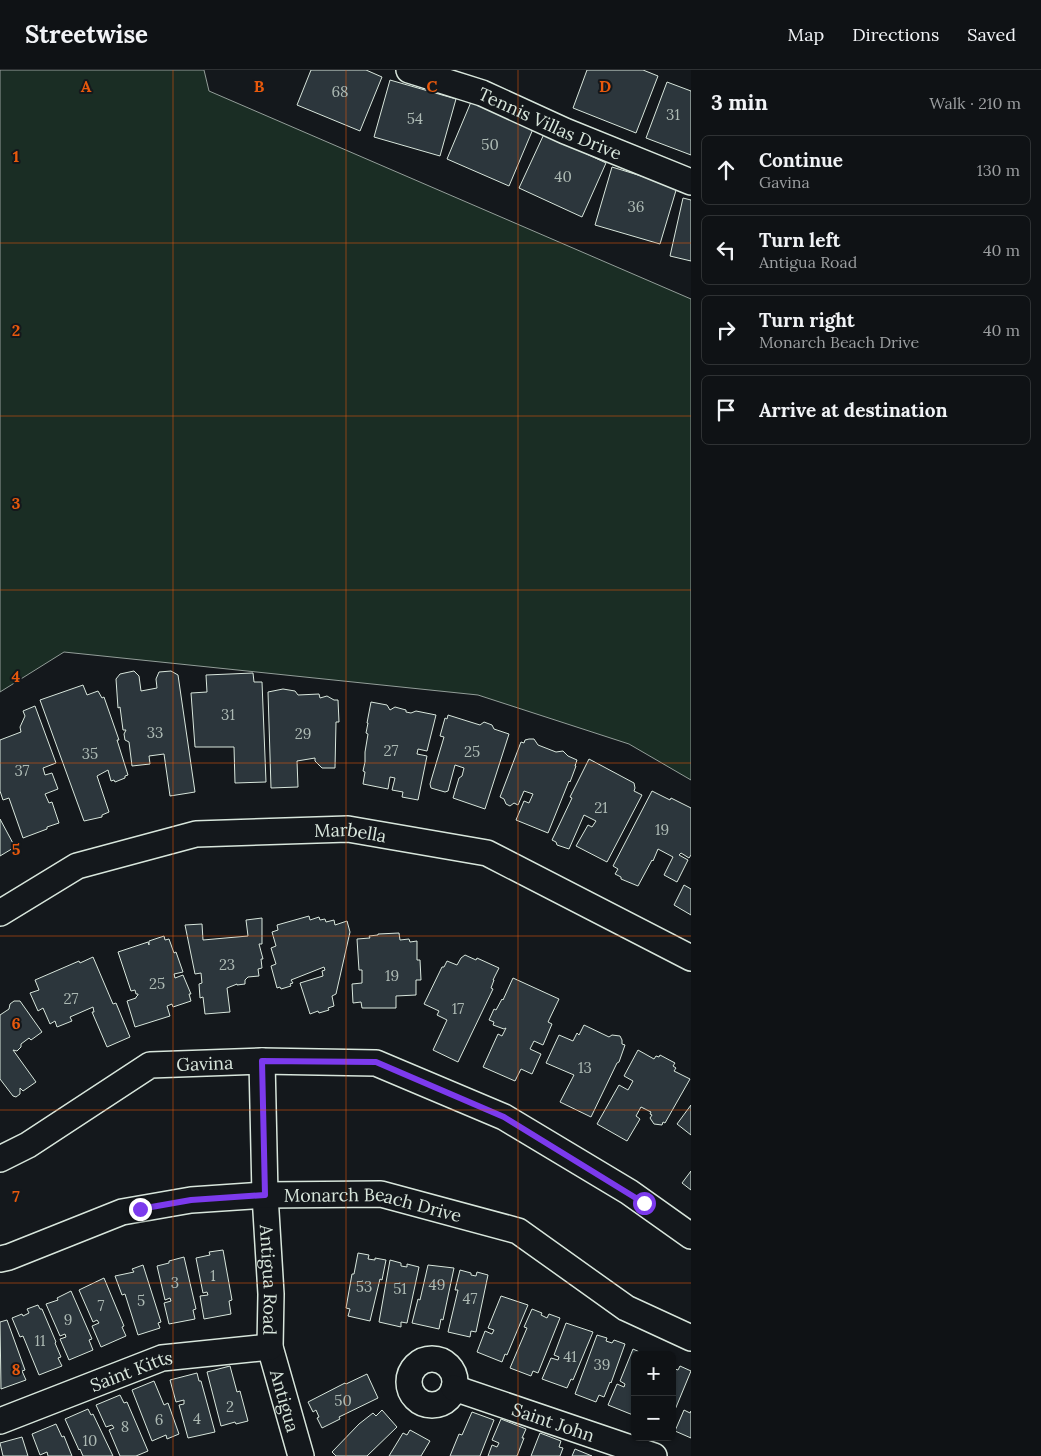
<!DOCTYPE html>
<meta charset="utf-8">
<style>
body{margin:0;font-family:Lora,serif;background:#181b1e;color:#f1f3f6}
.controls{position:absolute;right:15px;bottom:15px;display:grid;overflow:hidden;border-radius:8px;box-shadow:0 1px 4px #0004}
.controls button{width:45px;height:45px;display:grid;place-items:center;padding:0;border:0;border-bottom:1px solid #2f3234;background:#0f1215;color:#f1f3f6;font:25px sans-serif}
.stop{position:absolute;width:15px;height:15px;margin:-11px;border:4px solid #7c3aed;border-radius:50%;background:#fff}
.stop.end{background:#7c3aed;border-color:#fff;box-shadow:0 1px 5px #0008}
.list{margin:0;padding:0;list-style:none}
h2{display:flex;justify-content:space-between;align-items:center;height:65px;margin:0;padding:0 20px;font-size:21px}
h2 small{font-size:16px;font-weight:400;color:#9b9ea0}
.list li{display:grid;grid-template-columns:32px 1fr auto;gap:15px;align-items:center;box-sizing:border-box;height:70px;margin:0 10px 10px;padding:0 10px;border:1px solid #2f3234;border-radius:8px}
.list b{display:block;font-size:19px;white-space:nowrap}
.list p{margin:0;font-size:16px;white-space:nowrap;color:#9b9ea0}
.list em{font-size:16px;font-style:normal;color:#9b9ea0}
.icon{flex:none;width:28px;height:28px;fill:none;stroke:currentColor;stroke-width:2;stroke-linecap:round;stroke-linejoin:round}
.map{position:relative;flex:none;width:691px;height:1386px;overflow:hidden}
header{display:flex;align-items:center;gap:30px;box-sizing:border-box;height:70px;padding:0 25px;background:#0f1215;border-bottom:1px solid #2f3234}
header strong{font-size:24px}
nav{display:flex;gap:28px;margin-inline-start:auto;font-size:18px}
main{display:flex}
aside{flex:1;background:#0f1215}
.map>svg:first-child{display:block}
.green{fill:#1a2d24;stroke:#939e99}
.building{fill:#2c363c;stroke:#d8e6dc}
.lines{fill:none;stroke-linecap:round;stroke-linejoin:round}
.minor-casing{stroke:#d8e6dc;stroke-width:28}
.minor{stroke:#14181c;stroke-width:25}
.route{stroke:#7c3aed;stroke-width:6}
.grid{fill:none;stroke:#e8590c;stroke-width:1;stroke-opacity:0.55}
.labels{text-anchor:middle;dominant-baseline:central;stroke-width:4;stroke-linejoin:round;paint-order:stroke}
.number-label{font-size:15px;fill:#adbab4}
.street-label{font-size:18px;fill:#d8e6dc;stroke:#14181c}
.grid-label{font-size:16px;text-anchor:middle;font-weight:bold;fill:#e8590c;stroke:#14181c;stroke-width:4;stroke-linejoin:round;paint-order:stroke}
</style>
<header>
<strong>Streetwise</strong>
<nav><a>Map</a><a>Directions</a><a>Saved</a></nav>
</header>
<main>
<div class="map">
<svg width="691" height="1386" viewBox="0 0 691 1386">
<rect width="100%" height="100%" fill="#14181c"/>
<!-- green -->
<path class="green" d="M0,0H204L209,21L691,229V710L629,674L478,625L64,582L0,622Z"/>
<!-- building -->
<g class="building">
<path d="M311,0H366L382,7L360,61L297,35Z"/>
<path d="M587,0H643L658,6L636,63L573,38Z"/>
<path d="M390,10L456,29L440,86L374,67Z"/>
<path d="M667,12L691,21V85L646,68Z"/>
<path d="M471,32L533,59L509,116L447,89Z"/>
<path d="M544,64L606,93L582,147L519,118Z"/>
<path d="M612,97L677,117L660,174L595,155Z"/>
<path d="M683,128L691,130V191L670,186Z"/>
<path d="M134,601L139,606L141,621L157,618L156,609L159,602L171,601L178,605L195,722L170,726L164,684L149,686L150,694L132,696L129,672L125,670L124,664L126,660H123L120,637L118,638L116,609L120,604Z"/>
<path d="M253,603L254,612H262L266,712L235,713L234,677H195L191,623L207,622L206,605Z"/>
<path d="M83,615L87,625L98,621L102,628L104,627L119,670H117L128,705L125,706V708L115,712L114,710L111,711L108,700L97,706L109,742L102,745V747L84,751L40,630Z"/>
<path d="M283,619L295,621L298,625L319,624L320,628L327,626L334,630H338L339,652H336L335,698H322L315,691V688L297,691L298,717L271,718L268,622Z"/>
<path d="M371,632L387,635L390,640L395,637L406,640V642L411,643L416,641L436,645L427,681L418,679L417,684L427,686L418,730L402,727L403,722L392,720L395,708L390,707L388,719L363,714L365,702L363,701L365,692V682L368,664L366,663L368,653H367Z"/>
<path d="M35,636L56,693L43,698L45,705L52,703L58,719L45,724L49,733L52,732L59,753L47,757V759L23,768L9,728L3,730L0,721V670L21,662L20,657L25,646L23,641Z"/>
<path d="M448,645L480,655L484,652L492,655L494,659L509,664L485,739L453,728L459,708L462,706L464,698L455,695L448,721L445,722L431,718L430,714L444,667L440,666L445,648L447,649Z"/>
<path d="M529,669H534L538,675L556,682L563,681L568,686L577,690L575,696H576L570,712L569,711L548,763L516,750L524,731L529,733L533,724L524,721L518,735L514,733L510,736L506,734L504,729L500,727L521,672L524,673L525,670Z"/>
<path d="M589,689L634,713L635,718L634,721L642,725L607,792L576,776L588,755L592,757L596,751L584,745L569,779L557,775L556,772L552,770L572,728L570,727Z"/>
<path d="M652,721L670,730L671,728L691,738V785L689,788L681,783L679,785L688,790L677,812L664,805L673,787L658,779L653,791L652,790L638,816L621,809V807L615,804L618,799L613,796Z"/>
<path d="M0,749L15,777L0,786Z"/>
<path d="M684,815L691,819V845L674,835Z"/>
<path d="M309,846L310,850L319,847L320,850L325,849L326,852L334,850L335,855L347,851L350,862L336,924L332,926L334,936L328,938L329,940L319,943L318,941L310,944L300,913L323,906L322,901L325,900L324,897L291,910L293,913L290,914L291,916L281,919L280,917L277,918L271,896L276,894L271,878L276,876L272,862L278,860L277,855Z"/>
<path d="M262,848V874H259L263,889H261L262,898L258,899L259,906L248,907L245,910V914L237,915V914L227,918L230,942L205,944L203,927L200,928L199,914L202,913L201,903L195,904L185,855L202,854L203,870L248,866L246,850Z"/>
<path d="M399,863L400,870L409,869L410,872L417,871V890H420L421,910H416V925L396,926V938H362L361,932L353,933L352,914L362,913V900H359L357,869L370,868L369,866L378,865V864Z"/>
<path d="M164,866L165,870L169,869L174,883L176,882L183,902L174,904L175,908L183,905L191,924H189L191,931L173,937L172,934L167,936L170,946L135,957L127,931L136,928V927L138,925V924H136L135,920L131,921L118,882L148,872L149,875V871Z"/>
<path d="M465,885L476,890L477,888L499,898L493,910H494L491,918L493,919L458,992L433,980L447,950L437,945L439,941L424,934L442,897H444L447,891L457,895L461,888Z"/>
<path d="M93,887L113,934L116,933L130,967L107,977L92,942H94L93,937L70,947L72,951L57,957L55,951L50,954L43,938L38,941L30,923L39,920L35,910L79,891L80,893Z"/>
<path d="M513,908L559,929L548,952L552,954L543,975L534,971L530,979L541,984L532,1004L521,999L515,1011L483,997L498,964L502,966L506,958L504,959L493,955L494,952L489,950L494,939L496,940L502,929L503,930Z"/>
<path d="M14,931H20L42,962L31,970L29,968L21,974V977L17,981L13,980L36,1012L23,1021L20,1018V1024L16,1027L13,1026L0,1009V945L9,939L10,934Z"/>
<path d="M584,955L609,967L612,965L620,966L622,970V974L625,975L619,992L617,993L591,1047L560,1032L574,1005L546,993L559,965L573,971L577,963L579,965Z"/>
<path d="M638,980L654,989L656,986L659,987L660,985L675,993L673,996L676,998L674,1001L690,1009L665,1053L663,1052L662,1055L654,1054L650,1048L652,1045L650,1044L651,1042L641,1037L636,1046L640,1049L627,1071L597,1054L619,1015L628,1020L633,1011L624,1006Z"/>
<path d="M691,1035V1065L677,1054Z"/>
<path d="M691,1101V1120L682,1113Z"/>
<path d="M223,1180L232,1230L229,1231L231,1244L204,1249L200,1226L208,1225L207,1222L203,1223L196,1188L210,1185L209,1182Z"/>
<path d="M358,1183L369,1185L368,1189L375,1190V1188L386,1190L382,1210L380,1209L370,1251L348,1246L350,1239L346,1238L352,1204H354Z"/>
<path d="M184,1187L196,1239L193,1240L195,1249L169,1254L164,1233L171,1231L170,1228L165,1230L157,1196L169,1193V1191Z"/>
<path d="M390,1190L401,1193V1196L407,1197V1194L419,1197L407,1253L401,1252V1257L379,1252Z"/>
<path d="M143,1195L161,1252L158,1253L160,1258L138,1265L125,1224L122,1225L115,1206L134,1202L132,1199Z"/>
<path d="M428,1195L454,1198L443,1250L441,1249L439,1259L412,1253L418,1229L420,1230Z"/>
<path d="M460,1200L471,1203V1205L476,1206L477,1202L488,1205L476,1262L471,1261L470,1267L448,1262L458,1220H455Z"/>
<path d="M104,1208L124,1256L122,1257L126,1266L101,1277L92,1256L99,1253L97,1250L93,1252L79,1220Z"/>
<path d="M71,1221L92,1269L89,1270L93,1280L69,1290L60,1269L66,1267L65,1264L60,1266L46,1234L58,1230L57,1228Z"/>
<path d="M501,1226L528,1235L507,1285L505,1284L502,1292L477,1282L485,1261L492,1264L494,1260L488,1258Z"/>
<path d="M38,1235L40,1239H42L56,1272L55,1273L61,1287L58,1288L62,1296L39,1305L23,1266L20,1267L12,1248L22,1244L23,1246L29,1243L27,1239Z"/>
<path d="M532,1239L542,1243L541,1245L547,1248L549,1244L560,1248L538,1303L533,1301L531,1306L510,1298L527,1258L524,1257Z"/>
<path d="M7,1250L25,1300L22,1301L26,1310L1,1319L0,1252Z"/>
<path d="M566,1253L593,1262L573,1310L571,1309L567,1318L542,1309L551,1288L558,1290L559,1287L554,1285Z"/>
<path d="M597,1265L607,1268L606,1271L612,1273L614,1270L625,1274L611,1313L610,1312L604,1327L599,1325L596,1332L575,1324Z"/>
<path d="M633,1279L644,1284L645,1282L651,1285H635V1341L633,1345L608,1335L617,1314L624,1317L625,1314L620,1311Z"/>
<path d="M672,1295L674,1296L672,1298L678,1300L680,1296L691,1301L672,1347Z"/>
<path d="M230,1296L237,1322L240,1321L248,1351L236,1354L235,1352L221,1356L207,1302Z"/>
<path d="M197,1303L199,1311H201L215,1362L188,1368L179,1335L184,1334V1330L176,1332L170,1310Z"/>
<path d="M367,1304L378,1328L339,1347L340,1349L322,1358L317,1348L319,1347L316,1340L313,1342L308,1332L345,1313L346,1314Z"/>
<path d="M154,1311L164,1335L168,1333L179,1364L167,1369L166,1365L152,1371L132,1320Z"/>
<path d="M120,1325L124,1333L127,1332L148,1381L136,1386H120L109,1360L114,1358L112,1355L106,1357L96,1335Z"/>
<path d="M88,1339L91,1345L93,1344L113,1386H83L80,1379L79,1380L65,1349Z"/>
<path d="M382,1340L397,1357L367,1386H336L332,1382L359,1354L373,1343L376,1346Z"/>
<path d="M684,1340L690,1343L691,1341V1368L675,1361Z"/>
<path d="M472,1342L494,1350L480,1386H450L459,1364L462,1365Z"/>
<path d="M501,1349L526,1359L522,1368H524L517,1386H488L492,1375L497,1377L499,1373L492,1370Z"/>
<path d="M56,1354L62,1367L64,1366L72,1386H48L47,1382L40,1385L32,1364Z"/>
<path d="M410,1360L430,1371L421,1386H389L403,1363L407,1365Z"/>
<path d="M540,1363L561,1371L559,1377L563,1378L560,1386H531Z"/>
<path d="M22,1367L28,1386H3L0,1373Z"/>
<path d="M575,1379L592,1386H572Z"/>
</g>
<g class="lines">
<!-- minor casing -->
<g class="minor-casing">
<g id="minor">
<path id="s1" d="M409,0L482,23L565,61L691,112"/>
<path id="s2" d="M0,843L77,796L196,764L348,759L487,783L691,888"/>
<path id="s3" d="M262,991L265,1125L271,1224L270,1277L301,1386"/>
<path id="s4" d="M0,1089L28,1075L150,995L262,991L376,993L504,1047L629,1122L691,1166"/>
<path id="s5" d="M0,1189L9,1187L122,1142L191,1130L265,1125L381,1124L518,1161L626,1238L691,1268"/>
<circle cx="432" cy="1312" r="23"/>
<path id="s6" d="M454,1318L654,1386"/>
<path id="s7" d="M0,1351L162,1288L270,1277"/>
</g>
</g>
<!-- minor -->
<use href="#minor" class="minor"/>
</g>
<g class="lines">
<!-- route -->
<path class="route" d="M140,1139L191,1130L265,1125L262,991L376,992L504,1047L644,1133"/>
</g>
<!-- grid -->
<path class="grid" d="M173,0V1386M346,0V1386M518,0V1386M0,173H691M0,346H691M0,520H691M0,693H691M0,866H691M0,1040H691M0,1213H691"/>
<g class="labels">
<!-- number labels -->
<g class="number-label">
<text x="340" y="21">68</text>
<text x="673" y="44">31</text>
<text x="415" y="48">54</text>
<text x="490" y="74">50</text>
<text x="563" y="106">40</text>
<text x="636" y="136">36</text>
<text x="228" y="644">31</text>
<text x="155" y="662">33</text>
<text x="303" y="663">29</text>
<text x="391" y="680">27</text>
<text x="472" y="681">25</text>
<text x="90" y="683">35</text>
<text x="22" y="700">37</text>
<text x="601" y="737">21</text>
<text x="662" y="759">19</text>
<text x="227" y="894">23</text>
<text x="392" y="905">19</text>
<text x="157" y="913">25</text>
<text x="71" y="928">27</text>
<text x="458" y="938">17</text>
<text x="585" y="997">13</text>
<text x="213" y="1205">1</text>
<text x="175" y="1212">3</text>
<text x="437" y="1214">49</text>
<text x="364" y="1216">53</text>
<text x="400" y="1218">51</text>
<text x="470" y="1228">47</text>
<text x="141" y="1230">5</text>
<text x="101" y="1235">7</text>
<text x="68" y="1249">9</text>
<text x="40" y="1270">11</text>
<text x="570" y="1286">41</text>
<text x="602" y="1294">39</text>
<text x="343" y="1330">50</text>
<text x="230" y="1336">2</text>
<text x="197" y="1348">4</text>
<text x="159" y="1349">6</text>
<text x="125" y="1356">8</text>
<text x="90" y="1370">10</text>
</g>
<!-- street labels -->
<g class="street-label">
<text stroke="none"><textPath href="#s1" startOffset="151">Tennis Villas Drive</textPath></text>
<text stroke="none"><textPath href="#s2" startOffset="368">Marbella</textPath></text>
<text stroke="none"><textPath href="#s4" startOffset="232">Gavina</textPath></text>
<text stroke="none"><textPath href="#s5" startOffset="384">Monarch Beach Drive</textPath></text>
<text stroke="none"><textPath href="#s3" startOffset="219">Antigua Road</textPath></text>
<text stroke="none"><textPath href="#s7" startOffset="141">Saint Kitts</textPath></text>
<text stroke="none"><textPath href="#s3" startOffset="342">Antigua</textPath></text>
<text stroke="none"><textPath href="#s6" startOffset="105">Saint John</textPath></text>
</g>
</g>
<g class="grid-label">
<text x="86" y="22">A</text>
<text x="259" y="22">B</text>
<text x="432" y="22">C</text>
<text x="605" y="22">D</text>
<text x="16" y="92">1</text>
<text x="16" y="266">2</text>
<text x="16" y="439">3</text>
<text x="16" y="612">4</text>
<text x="16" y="785">5</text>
<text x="16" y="959">6</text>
<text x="16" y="1132">7</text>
<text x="16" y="1305">8</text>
</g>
</svg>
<div class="controls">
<button>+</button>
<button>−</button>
</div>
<div class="stop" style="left:644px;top:1133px"></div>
<div class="stop end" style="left:140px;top:1139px"></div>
</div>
<aside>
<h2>3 min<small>Walk · 210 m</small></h2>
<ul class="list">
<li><svg class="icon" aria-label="ahead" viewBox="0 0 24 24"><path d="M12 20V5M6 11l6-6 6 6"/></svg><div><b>Continue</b><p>Gavina</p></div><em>130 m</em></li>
<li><svg class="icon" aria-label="left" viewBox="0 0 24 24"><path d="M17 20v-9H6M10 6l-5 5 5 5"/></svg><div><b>Turn left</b><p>Antigua Road</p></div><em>40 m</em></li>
<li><svg class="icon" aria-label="right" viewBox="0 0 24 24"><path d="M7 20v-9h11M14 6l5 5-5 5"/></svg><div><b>Turn right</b><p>Monarch Beach Drive</p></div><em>40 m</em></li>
<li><svg class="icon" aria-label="arrive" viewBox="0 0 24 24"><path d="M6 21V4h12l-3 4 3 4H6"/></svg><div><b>Arrive at destination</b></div></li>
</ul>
</aside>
</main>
